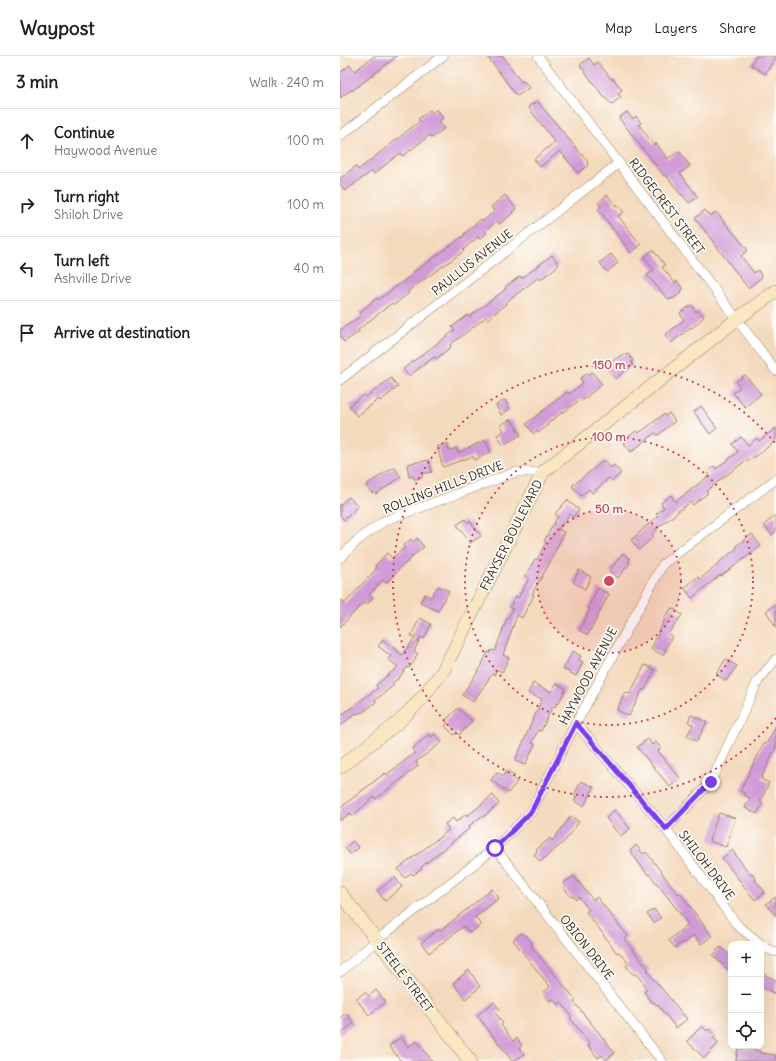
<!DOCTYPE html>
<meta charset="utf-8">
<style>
body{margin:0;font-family:Delius,sans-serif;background:#f6f6f6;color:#202124}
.controls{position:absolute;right:12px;bottom:12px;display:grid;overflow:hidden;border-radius:8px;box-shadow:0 4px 16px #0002}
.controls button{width:36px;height:36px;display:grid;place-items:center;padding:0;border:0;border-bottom:1px solid #e0e0e0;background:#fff;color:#202124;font:20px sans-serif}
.stop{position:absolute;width:12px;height:12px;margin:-9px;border:3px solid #7c3aed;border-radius:50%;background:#fff}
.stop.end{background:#7c3aed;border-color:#fff;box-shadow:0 1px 4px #0008}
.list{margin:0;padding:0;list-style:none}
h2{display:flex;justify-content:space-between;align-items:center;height:52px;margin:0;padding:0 16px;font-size:17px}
h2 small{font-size:13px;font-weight:400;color:#757577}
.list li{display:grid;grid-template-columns:26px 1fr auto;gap:12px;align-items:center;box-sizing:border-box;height:64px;padding:0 16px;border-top:1px solid #e0e0e0}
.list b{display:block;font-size:15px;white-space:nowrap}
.list p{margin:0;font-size:13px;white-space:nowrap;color:#757577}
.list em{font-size:13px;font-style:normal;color:#757577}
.icon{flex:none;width:22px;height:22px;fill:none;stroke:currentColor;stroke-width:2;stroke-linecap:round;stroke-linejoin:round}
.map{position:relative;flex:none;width:436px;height:1005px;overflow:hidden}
header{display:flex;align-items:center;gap:24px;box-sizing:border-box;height:56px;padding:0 20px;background:#fff;border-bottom:1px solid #e0e0e0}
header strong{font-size:19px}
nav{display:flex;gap:22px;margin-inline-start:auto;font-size:14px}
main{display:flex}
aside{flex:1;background:#fff}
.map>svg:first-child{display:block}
.building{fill:#d09ad7}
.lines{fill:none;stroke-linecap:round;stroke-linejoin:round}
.street-casing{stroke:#98826e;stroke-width:10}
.secondary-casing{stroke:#98826e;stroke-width:14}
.street{stroke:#fff;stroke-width:9}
.secondary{stroke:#f9e7c3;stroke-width:13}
.route{stroke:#7c3aed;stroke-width:5}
.ring{fill:none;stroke:#d1495b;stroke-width:2;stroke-dasharray:2 4}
.labels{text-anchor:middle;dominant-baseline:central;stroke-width:3.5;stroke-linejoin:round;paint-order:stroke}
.street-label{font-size:12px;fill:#3b2a1e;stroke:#fdfcf7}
.centre{fill:#d1495b;stroke:#fdfcf7;stroke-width:2}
.ring-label{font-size:12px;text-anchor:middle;font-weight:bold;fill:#d1495b;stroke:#fdfcf7;stroke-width:3.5;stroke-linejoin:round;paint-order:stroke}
</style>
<header>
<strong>Waypost</strong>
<nav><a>Map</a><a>Layers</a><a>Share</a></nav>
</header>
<main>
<aside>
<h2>3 min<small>Walk · 240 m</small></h2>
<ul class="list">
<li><svg class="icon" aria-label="ahead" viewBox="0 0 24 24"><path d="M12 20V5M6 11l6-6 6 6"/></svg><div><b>Continue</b><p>Haywood Avenue</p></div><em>100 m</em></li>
<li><svg class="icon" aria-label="right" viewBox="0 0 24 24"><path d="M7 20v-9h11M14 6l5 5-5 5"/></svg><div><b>Turn right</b><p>Shiloh Drive</p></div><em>100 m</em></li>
<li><svg class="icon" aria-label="left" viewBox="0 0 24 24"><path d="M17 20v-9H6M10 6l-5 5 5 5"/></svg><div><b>Turn left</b><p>Ashville Drive</p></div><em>40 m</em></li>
<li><svg class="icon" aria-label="arrive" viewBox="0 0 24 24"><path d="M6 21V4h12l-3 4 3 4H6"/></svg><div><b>Arrive at destination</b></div></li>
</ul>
</aside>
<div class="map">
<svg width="436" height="1005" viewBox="0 0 436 1005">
<rect width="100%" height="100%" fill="#fdfcf7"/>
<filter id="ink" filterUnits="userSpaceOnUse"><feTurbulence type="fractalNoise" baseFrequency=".025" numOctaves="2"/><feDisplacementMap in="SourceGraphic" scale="8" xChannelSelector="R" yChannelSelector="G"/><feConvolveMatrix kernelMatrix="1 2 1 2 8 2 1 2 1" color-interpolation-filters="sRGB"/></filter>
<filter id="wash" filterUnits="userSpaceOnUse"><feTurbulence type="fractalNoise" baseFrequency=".012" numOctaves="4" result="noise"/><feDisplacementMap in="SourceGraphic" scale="16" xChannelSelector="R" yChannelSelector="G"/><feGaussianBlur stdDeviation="0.9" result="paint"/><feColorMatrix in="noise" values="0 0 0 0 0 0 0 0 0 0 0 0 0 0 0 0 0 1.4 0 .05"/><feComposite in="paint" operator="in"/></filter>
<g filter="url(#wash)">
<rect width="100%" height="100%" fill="#f4dabd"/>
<g id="blocks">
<!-- building -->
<g class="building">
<path d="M34,0H57L12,35L11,34L0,42V17L10,9L15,15Z"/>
<path d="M147,0H163L181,26L184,25L189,32L177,40Z"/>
<path d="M416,0H436L425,18L411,9Z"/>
<path d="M249,2L254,9L258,6L272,24L273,22L282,34L278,37L281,41L272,48L263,40L240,9Z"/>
<path d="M197,45L248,106L247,107L248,109L238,117L220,95L200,111L194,103L215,86L188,51Z"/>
<path d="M97,53L103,62L99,65L104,73L92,82L90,79L63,100L60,97L34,118L32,115L5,135L0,128V123L6,118L16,110L18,114L80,65L78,63L90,54L92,57Z"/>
<path d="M287,56L293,63L296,60L301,67L299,69L314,89L316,87L327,102H329L339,95L350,110L340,117L358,141L349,147L342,138L341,139L326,119L324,120L279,62Z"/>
<path d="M165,139L176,153L172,156L173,157L159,168L157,165L145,175L147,177L140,183L138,181L123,194L124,195L68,235L69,237L54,249L52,247L18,274L19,276L4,286L0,280V274L21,260L19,257L37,242L38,244L72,219L71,218L125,179L124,178L141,163L143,165L155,155L151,151Z"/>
<path d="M267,139L276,150L277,148L284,156L278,160L301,189L291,197L258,153L261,151L258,147Z"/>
<path d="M365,154L371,160L376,156L408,194L401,200L414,217L418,214L422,221L408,232L355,162Z"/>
<path d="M313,194L325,209L322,211L335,227L337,225L343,233L341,235L342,236L333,243L332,242L329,244L307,219L314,214L304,201Z"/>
<path d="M271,198L278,207L267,216L260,207Z"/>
<path d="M212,199L219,209L200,224L199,221L165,247L166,248L148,263L146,261L110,289L111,291L96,303L94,301L69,320L63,313L115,274L112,271L128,259L129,261L166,233L165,231L180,220L181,222L185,220Z"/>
<path d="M351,249L356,256L358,254L364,261L352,272L351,271L331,287L325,279L344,264L340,257Z"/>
<path d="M284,297L286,299L288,298L293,305L291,306L293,309L275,323L266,310Z"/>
<path d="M252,316L262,328L243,344L242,342L224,356V355L207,368L208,369L198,377L197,375L194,378L186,368L227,336L229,338L243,327L240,323L247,317L248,319Z"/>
<path d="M405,319L421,338L405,351L393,337L400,331L396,326Z"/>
<path d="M51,322L58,331L40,345L39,343L17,360L9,350L24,339L26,341Z"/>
<path d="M165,344L170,353L161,359L156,349Z"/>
<path d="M361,350L377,372L370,378L354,356Z"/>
<path d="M329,357L335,365L318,379L315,377L291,396L284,387L288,384L287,382L296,375L298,377L302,375L324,358L325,360Z"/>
<path d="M171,363L181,379L163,389L157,379L164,375L161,369Z"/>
<path d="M436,372V384L415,401V400L406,406L405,405L370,432L366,435L368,437L353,449L351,446L338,455V456L315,474L316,475L312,479L313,481L299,494L291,484L318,460L316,458L324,452L321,447L331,439L335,446L370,419L367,416L374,410L376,413L398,396L392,388L401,381L408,389L417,382L419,385Z"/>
<path d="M145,384L151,396L134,404L133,400L103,411L97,391L107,387L109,395L116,392L118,397Z"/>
<path d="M89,404L92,416L82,418V422L74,423L73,420L69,421L67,408Z"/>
<path d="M264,404L271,412L274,409L281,417L272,425L269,422L252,437L249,433L241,440L232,430Z"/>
<path d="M54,411L61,421L36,438L34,436L32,437L26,429Z"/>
<path d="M9,441L18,450L4,464L0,459V449Z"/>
<path d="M227,444L239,454L233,461L230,458L218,473L224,476L210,506L192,538L194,539L182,562L177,559L163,599L169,602L162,616L157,613L154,619L152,618L133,646L122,639L143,608H142L148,596L150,597L151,594L155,595L166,565L173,553L170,551L176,540L178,542L189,522L185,520L195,503L197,504L206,486L204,485L218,460L215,458Z"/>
<path d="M436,459V475L432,479L424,469Z"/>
<path d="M125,463L128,467L130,465L141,480L130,487L117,469Z"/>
<path d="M412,478L421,490L381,520L380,519L352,542L344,532L358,521L360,523L365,519L378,509L377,508L397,492L396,490Z"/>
<path d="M77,482L84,491L71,501L72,502L61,511L46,527L43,524L29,539L33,542L26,549L24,546L0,571V543L5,547L37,512L35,510L47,497L52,502L65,492L63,490L71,483L73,486Z"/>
<path d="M283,497L290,503L288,506L290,507L278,522L269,515Z"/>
<path d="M239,514L251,521L245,533L233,526Z"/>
<path d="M98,530L109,535L98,555L80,546L85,538L91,541Z"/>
<path d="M258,532L269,538L248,579L239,574L250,553L248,552Z"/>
<path d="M436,548V571L426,555Z"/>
<path d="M332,552L342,559L328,578L332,580L323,599L311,593L325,563L324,562Z"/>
<path d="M80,562L91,568L84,583L81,581L74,595L78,598L75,601L76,603L69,612L67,611L59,622L52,627L54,629L35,644L36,646L22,657L21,656L17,658L16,657L0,670V660L38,632L36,629L58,611L48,603L51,600L38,590L43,584L62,599L75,582L71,580Z"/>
<path d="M233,595L241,600L239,604L243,606L236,620L223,613Z"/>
<path d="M386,603L397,610L386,625L376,618Z"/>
<path d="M305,609L315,614L305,634L303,633L289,660L277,654L285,636L290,638Z"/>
<path d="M193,627L211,636L216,627L226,633L218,648L217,647L215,651L213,650L201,675L198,674L192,687L195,688L185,709L175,705L202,643L188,637Z"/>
<path d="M118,652L132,665L119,679L117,676L114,679L105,670L108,667L105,665Z"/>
<path d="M351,659L367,666L357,685L347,680L353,669L348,666Z"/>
<path d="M436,670V691L421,723L429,727L420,746L423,747L417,758L405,752L410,742L404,739L405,737L400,735L424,687L426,688Z"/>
<path d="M89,678L91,681L95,678L102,686L76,706L78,710L36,743L34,741L12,760L10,757L0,765V752L45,717L46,719L75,697L72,693Z"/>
<path d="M308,683L312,689L316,686L321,692L318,695L340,722L330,731L297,691Z"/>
<path d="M167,714L175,720L173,723L177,726L168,737L151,724L157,716L163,720Z"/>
<path d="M241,725L254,731L244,750L234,745L237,741L234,739Z"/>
<path d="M153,739L159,748L143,761L142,760L129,770L130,772L81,811L82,813L73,819L71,817L65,822L58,813L109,774L105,768L113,762L116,766L126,758L127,760Z"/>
<path d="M275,754L290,773L280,780L266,762Z"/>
<path d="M379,757L395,762L386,791L369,785Z"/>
<path d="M231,760L239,766L224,786L200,806L194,798L197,796L196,794L210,782L212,785Z"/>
<path d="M13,785L19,792L10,798L5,792Z"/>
<path d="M296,789L303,798L306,796L338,838L340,837L372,880L361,888L354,879L344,887L343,886L335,892L329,884L348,868L323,835L309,818L308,819L290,795Z"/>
<path d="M392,794L410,818L412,817L416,823L415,824L425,836L415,844L382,802Z"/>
<path d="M234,820L253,844L257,841L278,868L288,880L284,883L309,914L307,915L347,963L336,972L317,948L316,949L314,946L312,947L304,936L307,934L304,930L305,929L296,918L294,919L286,910L289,908L279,896L277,897L263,879H264L246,856L249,854L239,841L236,844L233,840L231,841L224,832L225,830L223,827Z"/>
<path d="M55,821L62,831L45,845L37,835Z"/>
<path d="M152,833L159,842L135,861L141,869L130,877L124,870L89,897L81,887L99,873L100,875Z"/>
<path d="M436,841V860L426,848Z"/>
<path d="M314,853L321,862L314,867L307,858Z"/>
<path d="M182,877L185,880L186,879L193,888L191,889L194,894L236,944L234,946L275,997L266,1004L262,999L258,1002L248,989L250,988L230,962L232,961L221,946L218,949L213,943L210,945L203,937L210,931L173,884Z"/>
<path d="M380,891L391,900V916L373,900Z"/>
<path d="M129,914L140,931L125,943L113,927Z"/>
<path d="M421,917L436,924V938L421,931Z"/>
<path d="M36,934L46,946L29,959L16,943L25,936L29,940Z"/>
<path d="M154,946L160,954L156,958L163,967L161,969L173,985L177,982L182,989L179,992L184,998L174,1005H172L137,959Z"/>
<path d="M6,957L14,967L0,978V962Z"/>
<path d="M362,970L367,975L369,973L376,979L373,982L379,987L364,1002L347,985Z"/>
<path d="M61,981L68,991L77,985L92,1005H61L49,990Z"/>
<path d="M398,992L420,995V997L436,999V1005H396Z"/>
</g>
</g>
</g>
<g filter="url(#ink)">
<use href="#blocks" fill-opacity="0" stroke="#98826e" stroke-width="1"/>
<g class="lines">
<!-- street casing -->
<g class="street-casing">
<g id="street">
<path d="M198,0L436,315"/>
<path d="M0,80L103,0"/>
<path d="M0,324L279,107"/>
<path d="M0,502L18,484L44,465L176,416H203"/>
<path d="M236,667L326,773L398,870L421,888"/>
<path d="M326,773L371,726L418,625L436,603"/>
<path d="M155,792L322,1005"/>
<path d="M421,888L427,893L436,896"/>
<path d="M0,916L37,884L155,792L191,756L236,667L323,508L436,423"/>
</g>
</g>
<!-- secondary casing -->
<g class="secondary-casing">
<g id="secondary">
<path d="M0,711L59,666L81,643L103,615L203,416L397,263L436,235"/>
<path d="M0,837L37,884L130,1005"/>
</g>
</g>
<!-- street -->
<use href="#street" class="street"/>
<!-- secondary -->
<use href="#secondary" class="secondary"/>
</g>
</g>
<g class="lines" filter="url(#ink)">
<!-- route -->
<path class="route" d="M155,792L191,756L236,667L326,773L371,726"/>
</g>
<!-- distance rings -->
<circle cx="269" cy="525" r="72" fill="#d1495b" fill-opacity=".12"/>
<g class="ring">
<circle cx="269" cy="525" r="72"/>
<circle cx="269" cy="525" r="144"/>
<path d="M436 662A216 216 0 1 1 436 388"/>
</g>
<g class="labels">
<!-- street labels -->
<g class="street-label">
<text transform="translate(327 150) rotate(53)">RIDGECREST STREET</text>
<text transform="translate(132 206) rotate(-38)">PAULLUS AVENUE</text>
<text transform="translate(103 431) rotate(-21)">ROLLING HILLS DRIVE</text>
<text transform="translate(171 479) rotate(-63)">FRAYSER BOULEVARD</text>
<text transform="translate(248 620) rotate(-62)">HAYWOOD AVENUE</text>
<text transform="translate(367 809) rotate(53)">SHILOH DRIVE</text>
<text transform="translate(247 891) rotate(52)">OBION DRIVE</text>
<text transform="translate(65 921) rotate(53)">STEELE STREET</text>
</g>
</g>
<circle cx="269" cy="525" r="6" class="centre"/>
<g class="ring-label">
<text x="269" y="313">150 m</text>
<text x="269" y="385">100 m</text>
<text x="269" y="457">50 m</text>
</g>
</svg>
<div class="controls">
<button>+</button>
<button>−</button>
<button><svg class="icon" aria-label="locate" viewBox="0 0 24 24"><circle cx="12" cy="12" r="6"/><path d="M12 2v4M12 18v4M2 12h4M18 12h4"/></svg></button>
</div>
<div class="stop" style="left:155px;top:792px"></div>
<div class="stop end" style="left:371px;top:726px"></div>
</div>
</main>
